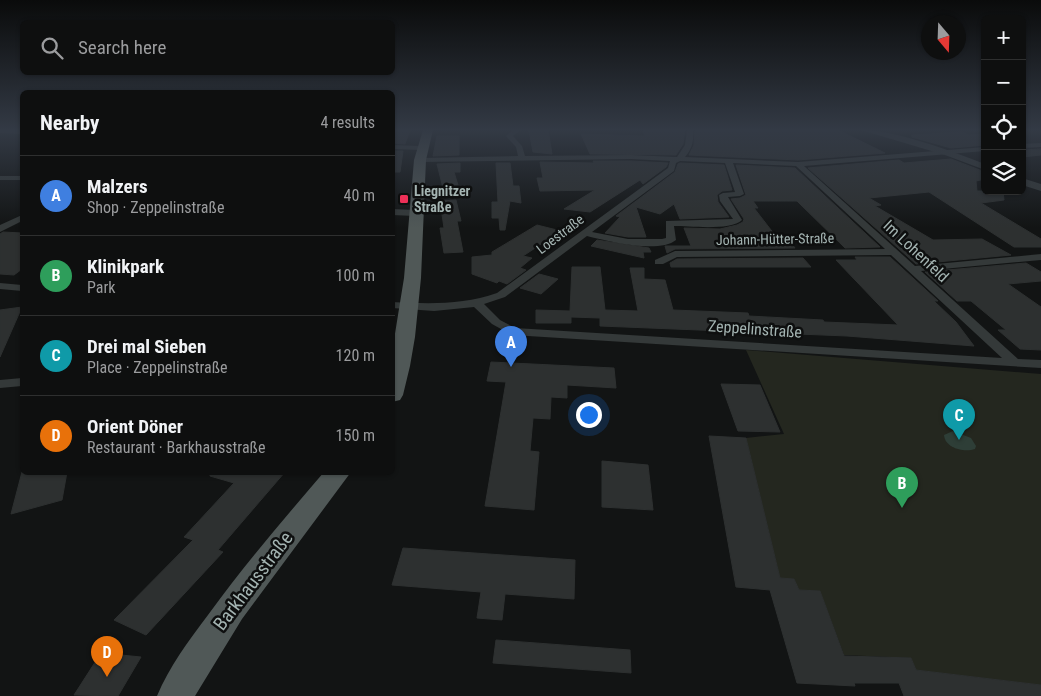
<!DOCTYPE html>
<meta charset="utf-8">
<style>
body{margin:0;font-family:"Roboto Condensed",sans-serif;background:#1c1d1d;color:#f1f3f6}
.controls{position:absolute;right:15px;top:15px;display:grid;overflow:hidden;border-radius:8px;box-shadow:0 1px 4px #0004}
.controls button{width:45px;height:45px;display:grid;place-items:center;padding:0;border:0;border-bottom:1px solid #2e2f2f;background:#0e0f0f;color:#f1f3f6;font:25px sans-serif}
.compass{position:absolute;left:921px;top:15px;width:45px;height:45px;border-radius:50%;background:#0e0f0f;box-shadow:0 1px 4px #0004;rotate:161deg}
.you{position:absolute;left:588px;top:414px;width:18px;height:18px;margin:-12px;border:4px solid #fff;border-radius:50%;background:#1a73e8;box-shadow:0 0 0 8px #1a73e833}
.badge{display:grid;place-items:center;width:32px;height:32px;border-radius:50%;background:#0b8043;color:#fff;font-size:16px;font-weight:700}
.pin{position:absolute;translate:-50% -41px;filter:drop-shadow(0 1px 2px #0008)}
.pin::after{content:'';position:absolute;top:26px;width:18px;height:15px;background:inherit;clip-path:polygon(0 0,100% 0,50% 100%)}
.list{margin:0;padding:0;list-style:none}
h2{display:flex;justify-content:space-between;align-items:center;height:65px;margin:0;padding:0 20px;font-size:21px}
h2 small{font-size:16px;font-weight:400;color:#9b9c9e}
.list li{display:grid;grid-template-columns:32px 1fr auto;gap:15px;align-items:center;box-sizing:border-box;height:80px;padding:0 20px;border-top:1px solid #2e2f2f}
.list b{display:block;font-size:19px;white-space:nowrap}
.list p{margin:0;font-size:16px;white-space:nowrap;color:#9b9c9e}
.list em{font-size:16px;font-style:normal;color:#9b9c9e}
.icon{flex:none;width:28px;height:28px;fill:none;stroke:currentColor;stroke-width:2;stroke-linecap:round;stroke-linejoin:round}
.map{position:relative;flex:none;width:1041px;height:696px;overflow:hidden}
.search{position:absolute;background:#0e0f0f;box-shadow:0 1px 4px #0004;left:20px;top:20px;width:375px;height:55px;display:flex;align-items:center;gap:12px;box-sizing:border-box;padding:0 18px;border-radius:8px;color:#9b9c9e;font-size:19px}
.panel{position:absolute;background:#0e0f0f;box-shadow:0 1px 4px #0004;left:20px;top:90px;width:375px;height:385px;border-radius:8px}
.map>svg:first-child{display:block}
.green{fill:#24271f}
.water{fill:#2e3e37}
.building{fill:#2d3030;stroke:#2d3030}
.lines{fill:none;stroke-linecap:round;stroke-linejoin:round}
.minor{fill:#343939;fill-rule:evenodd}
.tertiary{fill:#343939;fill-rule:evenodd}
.primary{fill:#505857;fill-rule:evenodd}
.poi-dot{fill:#ee3058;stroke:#0e0f0f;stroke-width:2}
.labels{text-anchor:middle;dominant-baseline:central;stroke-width:5;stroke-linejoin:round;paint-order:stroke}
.far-poi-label{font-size:14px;font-weight:bold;fill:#a4b4b2;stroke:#0e0f0f;text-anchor:start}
.far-street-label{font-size:14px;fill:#a4b4b2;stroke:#0e0f0f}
.street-label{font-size:16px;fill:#a4b4b2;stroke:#0e0f0f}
.near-street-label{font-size:19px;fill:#a4b4b2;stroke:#0e0f0f}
</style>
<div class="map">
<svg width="1041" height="696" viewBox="0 0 1041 696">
<rect width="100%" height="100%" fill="#121414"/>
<!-- green -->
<path class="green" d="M746,350L1041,374V685L916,670L911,658L844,655L820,591L799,590L794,579L780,578L746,438L784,434Z"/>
<!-- water -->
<path class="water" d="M953,431L971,438L976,446L975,449C964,453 945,448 944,435Z"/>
<!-- building -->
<g class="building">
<path d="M392,130H410L405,144L392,143Z"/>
<path d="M529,130H548L552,154L533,152Z"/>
<path d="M643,130H685L683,144L676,155L590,154L581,134L645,136Z"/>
<path d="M695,130H838L885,153L798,160L689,155L694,145Z"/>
<path d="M962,132L969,135L985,134V145L951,148L912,137V135Z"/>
<path d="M437,136H459V155L433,156Z"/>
<path d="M1041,149V155L1022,157V150Z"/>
<path d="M392,151H403L400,172H392Z"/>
<path d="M951,159L985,172V179L976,181L977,191H1003L1004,200L981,203L1041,239V247H1014L929,192L869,198L881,205L875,206L933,240L982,239L1011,255L916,264L808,168L899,160L904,163Z"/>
<path d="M593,161H631L668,163L666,167L643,184L640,180L590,212L564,209L595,190L540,191L537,178H543L540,162L594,163Z"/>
<path d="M460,163V172H454L461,195L445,196L437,164Z"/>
<path d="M496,163H510L513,186H519L521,203L510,201L505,230H500L499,218H492V202H498Z"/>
<path d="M680,163L724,165L732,190L722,191L717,195L718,202L729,217L680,219L674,204L660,214L636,207L646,237H628L605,233L620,217L616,216L675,172L678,164Z"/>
<path d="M736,165L795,168L880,247L845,248L797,201H753L758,208H754L778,239H788L795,248L675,249L667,253L665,246H691L684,228L720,229L737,225L743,222L744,219L731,199L740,198L746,195Z"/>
<path d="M456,200L461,221H457L463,252L444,253L440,228H444L440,201Z"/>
<path d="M537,225L561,231L523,256L532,258L520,268L526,270L507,284L499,281L497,283L472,274V257L492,255V252Z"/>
<path d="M3,232L22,233V269L14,275L0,274V234Z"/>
<path d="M597,240L649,248L651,252H643L644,258L591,246Z"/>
<path d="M855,257H890L938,301H934L956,322L974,346L847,336L600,326V318L571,317V323H536V310L570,311L572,267H600L605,310L638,311L630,268H644V279L665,280L673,310L748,313L749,316L823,320L824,322L898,325L836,260H857Z"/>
<path d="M803,258L811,267H671L670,263L677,259Z"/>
<path d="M1026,263L1041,272V281L1008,284L1041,307V350L1020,349L998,330H1006L971,301H957L925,272Z"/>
<path d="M539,274L558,279L541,294L520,288Z"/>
<path d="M22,307L0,357V310Z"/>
<path d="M491,362L614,368L616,388L567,385V398L551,397L550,419L533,418L530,451L539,452L534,510L485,506L506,382L487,381Z"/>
<path d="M721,384L760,385L780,432L738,431Z"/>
<path d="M709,436L746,438L780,578L794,579L799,590L820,591L844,656L911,658L916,670L1041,685V696H904L899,683H854L855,686L797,683L770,590L736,587Z"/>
<path d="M602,461L648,465L653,510L602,507Z"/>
<path d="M22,472H67L62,500L11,514Z"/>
<path d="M210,472H285L218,550L223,552L146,635L114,620L193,540L184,537L234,483L210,476Z"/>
<path d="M403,548L575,560L574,599L505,594L502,620L477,618L481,592L392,585Z"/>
<path d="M496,640L630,650L631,673L493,663Z"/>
<path d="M101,653L141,657L118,696L74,695Z"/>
</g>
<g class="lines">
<!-- minor -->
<g class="minor">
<path d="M0,130H22V134L0,133Z"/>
<path d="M513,130H521L513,136L522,146L525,156L631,155L677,157L685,145L687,130H693C694,141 692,149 685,157L798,162L985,147V151L804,166L915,266L1041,254V260L921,271L1018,359L1041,360V368L512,335L492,324L474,307L434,311L392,308V302C429,304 463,305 497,293L668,168L670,161L631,159L420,162L416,160L420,158L518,156L516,147L506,136ZM680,161L725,163L735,192L723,193L719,195L720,201L733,219L666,221V238L662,239H628L592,232L674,171L676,163ZM733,163L796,166L885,249L675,251L655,260V264H663L677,257L891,255L1002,358L515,328L500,320L484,304L505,297L587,236C607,241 659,254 676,240L674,226C690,226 731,231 742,220L728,197L740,196L744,194Z"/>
<path d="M1041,143V147L1022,148V144Z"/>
<path d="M392,145L421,146L424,148L421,150L392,149Z"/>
<rect x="0" y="176" width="22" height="4"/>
<path d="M392,209L415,210L419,213L415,216L392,215Z"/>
<path d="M22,215V221L0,232V225Z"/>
<path d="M0,283L22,285V291L0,289Z"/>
<path d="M22,378V386L0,388V380Z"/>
</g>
<!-- tertiary -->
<g class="tertiary">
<path d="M861,130C896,130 951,151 985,164V170L945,155Z"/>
<path d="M1022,178L1041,184V191L1022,185Z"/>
</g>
<!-- primary -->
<g class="primary">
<path d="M423,130H433L426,160L421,278L415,337L410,366L403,395L400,400L392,402V352L404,278L414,160Z"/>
<path d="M324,472H351L242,619L195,696H157C169,667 189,640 208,615C244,565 284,519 324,472Z"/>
</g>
</g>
<!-- sky -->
<linearGradient id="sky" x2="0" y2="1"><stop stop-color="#0a0b0b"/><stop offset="0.57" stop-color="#333a45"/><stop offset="1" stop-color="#333a45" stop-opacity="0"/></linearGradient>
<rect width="1041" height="228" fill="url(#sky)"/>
<!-- markers -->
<rect class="poi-dot" x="399" y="194" width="10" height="10" rx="2.5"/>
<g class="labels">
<!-- far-poi labels -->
<g class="far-poi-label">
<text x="414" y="191">Liegnitzer<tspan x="414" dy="16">Straße</tspan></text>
</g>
<!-- far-street labels -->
<g class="far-street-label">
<text transform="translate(560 234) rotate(-37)">Loestraße</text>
<text transform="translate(775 239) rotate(-1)">Johann-Hütter-Straße</text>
</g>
<!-- street labels -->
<g class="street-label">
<text transform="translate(916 251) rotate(43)">Im Lohenfeld</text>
<text transform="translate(755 329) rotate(4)">Zeppelinstraße</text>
</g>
<!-- near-street labels -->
<g class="near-street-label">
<text transform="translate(253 581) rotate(-53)">Barkhausstraße</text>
</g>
</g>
</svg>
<div class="controls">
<button>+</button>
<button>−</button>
<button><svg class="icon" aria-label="locate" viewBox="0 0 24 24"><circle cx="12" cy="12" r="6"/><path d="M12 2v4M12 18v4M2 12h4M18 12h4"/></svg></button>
<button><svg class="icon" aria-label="layers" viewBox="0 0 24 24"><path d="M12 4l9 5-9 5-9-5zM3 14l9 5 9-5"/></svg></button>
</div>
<svg class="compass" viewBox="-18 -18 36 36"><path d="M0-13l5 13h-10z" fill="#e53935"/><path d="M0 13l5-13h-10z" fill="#9b9c9e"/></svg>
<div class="you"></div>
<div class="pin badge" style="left:511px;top:367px;background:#3f7fe0">A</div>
<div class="pin badge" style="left:902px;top:508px;background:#2e9e5b">B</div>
<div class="pin badge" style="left:959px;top:440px;background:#0f9aa8">C</div>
<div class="pin badge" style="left:107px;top:677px;background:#e8710a">D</div>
<div class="search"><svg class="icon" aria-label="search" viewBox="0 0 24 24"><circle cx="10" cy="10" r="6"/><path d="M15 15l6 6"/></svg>Search here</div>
<section class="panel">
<h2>Nearby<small>4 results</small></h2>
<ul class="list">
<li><span class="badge" style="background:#3f7fe0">A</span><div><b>Malzers</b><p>Shop · Zeppelinstraße</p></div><em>40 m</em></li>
<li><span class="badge" style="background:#2e9e5b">B</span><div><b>Klinikpark</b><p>Park</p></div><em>100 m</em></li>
<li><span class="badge" style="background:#0f9aa8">C</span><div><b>Drei mal Sieben</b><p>Place · Zeppelinstraße</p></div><em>120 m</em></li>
<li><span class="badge" style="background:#e8710a">D</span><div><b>Orient Döner</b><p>Restaurant · Barkhausstraße</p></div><em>150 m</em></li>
</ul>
</section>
</div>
